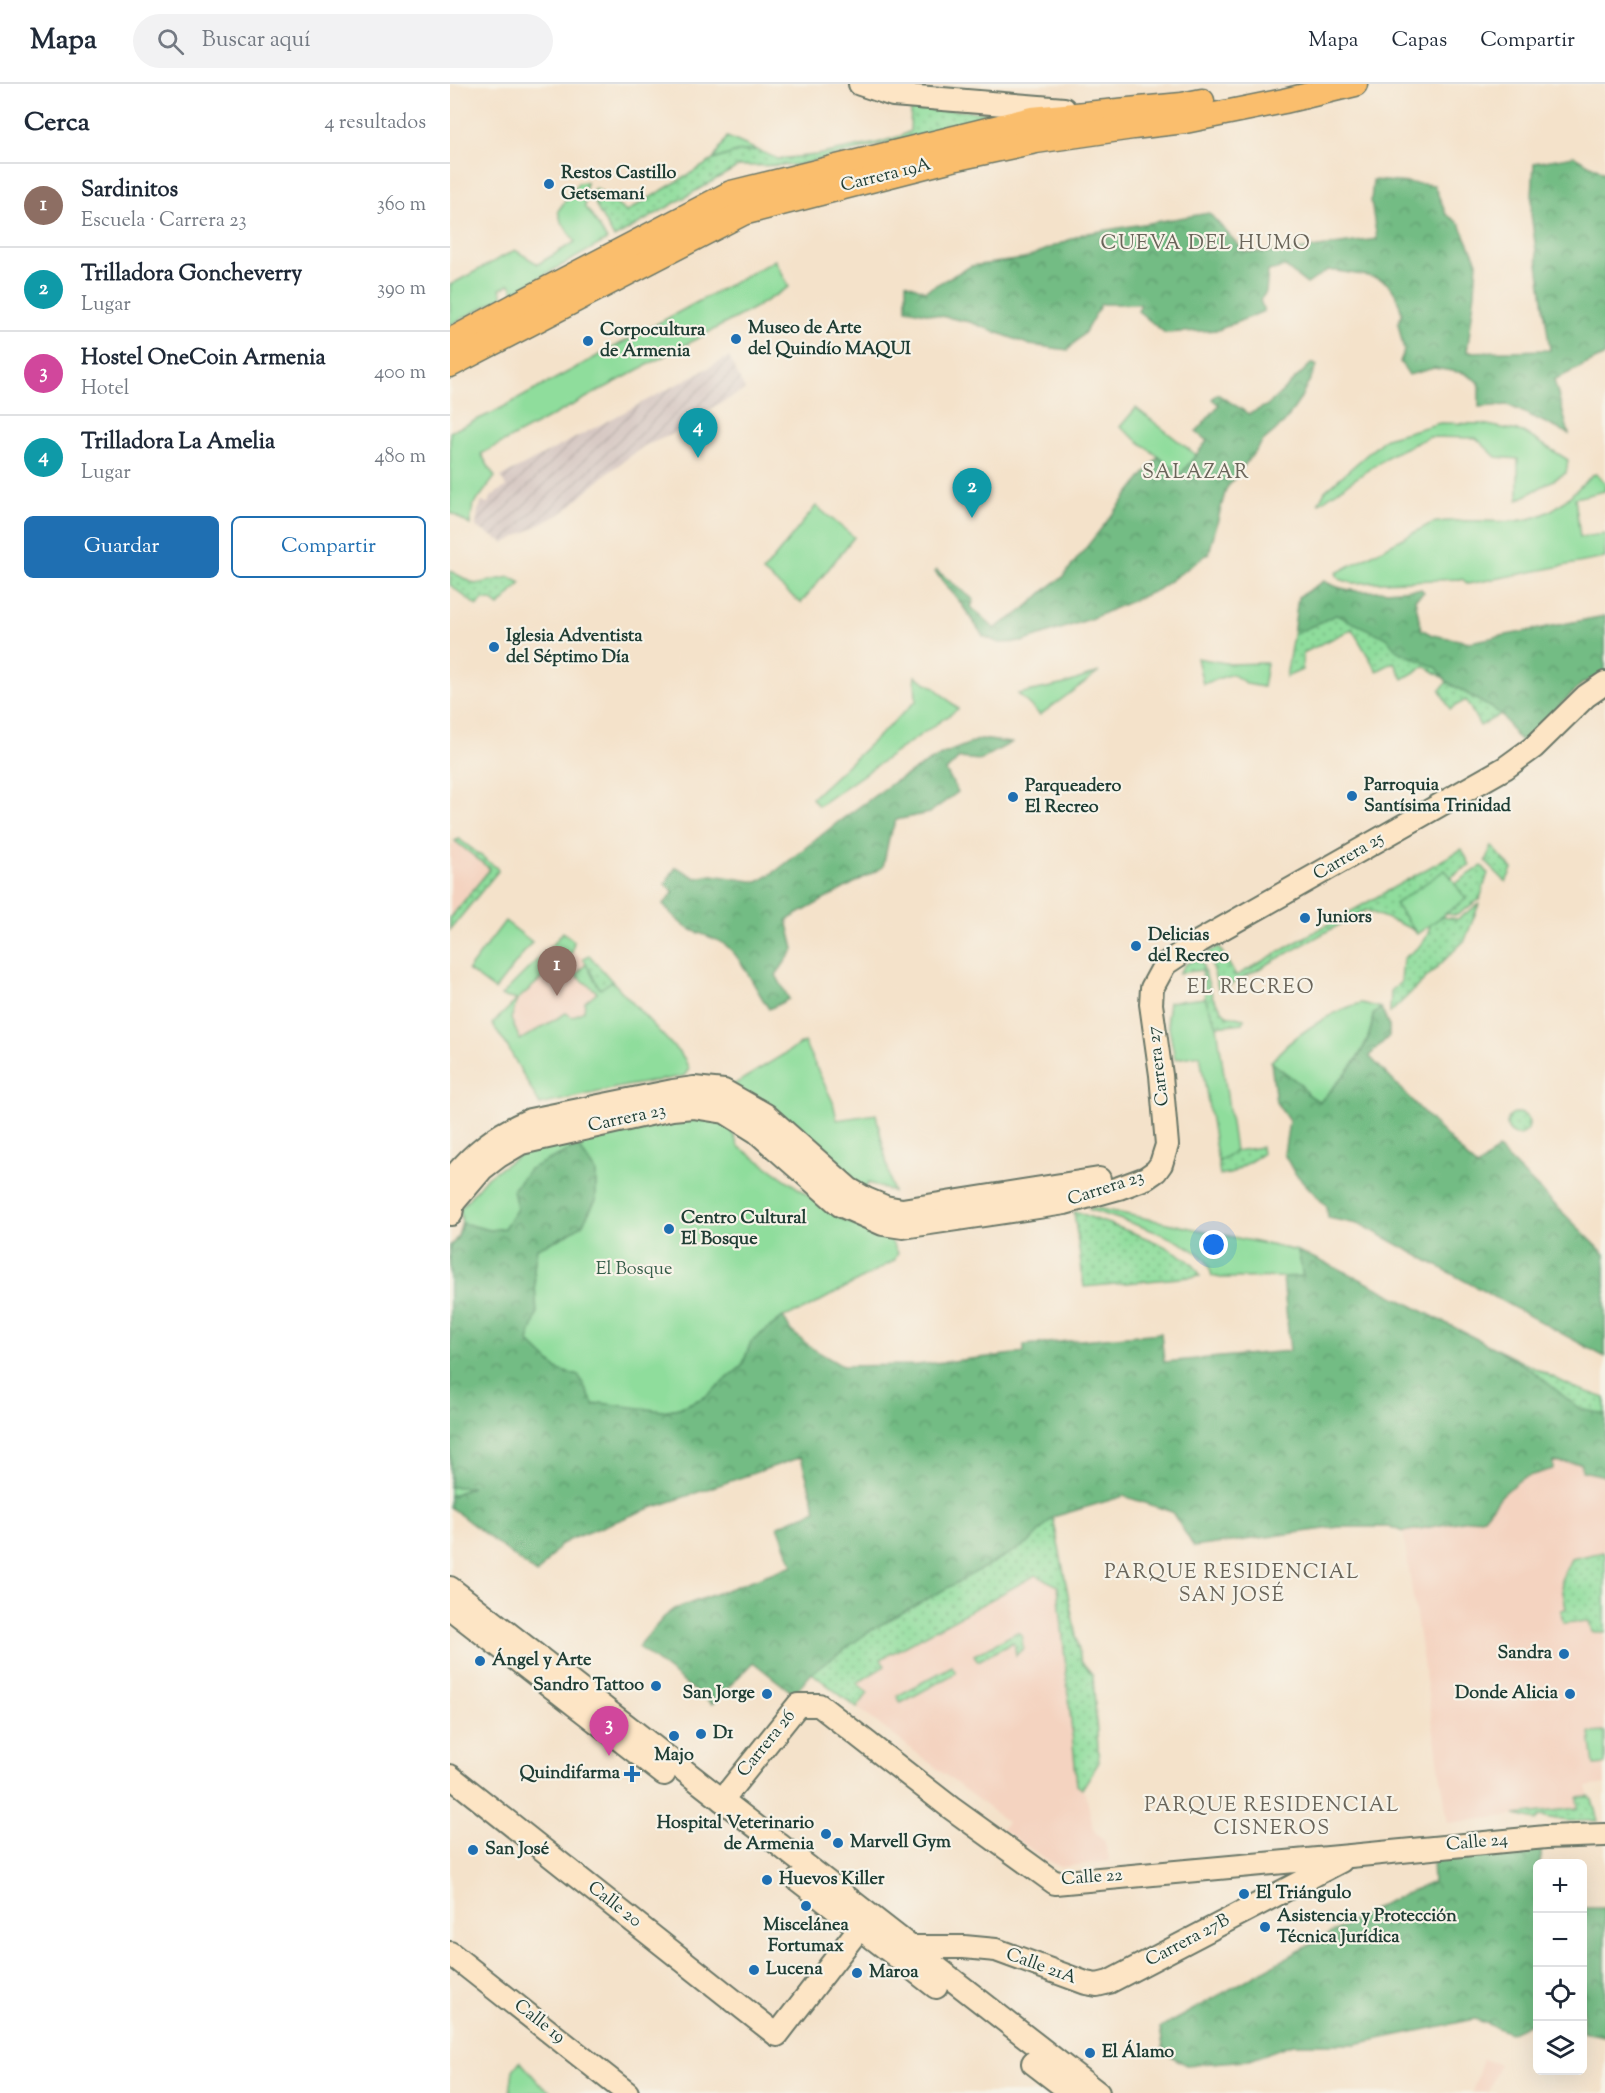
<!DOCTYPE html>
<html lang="es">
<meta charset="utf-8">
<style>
body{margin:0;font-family:"Sorts Mill Goudy",serif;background:#f2f2f3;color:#1f2937}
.controls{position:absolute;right:18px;bottom:18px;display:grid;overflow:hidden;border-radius:9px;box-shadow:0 6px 24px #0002}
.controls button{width:54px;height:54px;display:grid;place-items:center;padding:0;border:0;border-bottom:2px solid #e0e1e3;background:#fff;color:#1f2937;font:30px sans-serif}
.you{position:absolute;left:764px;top:1161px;width:21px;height:21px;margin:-15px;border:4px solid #fff;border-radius:50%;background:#1a73e8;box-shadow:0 0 0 9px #1a73e833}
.badge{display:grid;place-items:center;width:39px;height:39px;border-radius:50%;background:#1f6fb2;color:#fff;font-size:20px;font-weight:700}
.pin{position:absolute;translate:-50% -50px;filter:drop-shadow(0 2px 3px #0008)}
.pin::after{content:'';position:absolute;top:32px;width:21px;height:18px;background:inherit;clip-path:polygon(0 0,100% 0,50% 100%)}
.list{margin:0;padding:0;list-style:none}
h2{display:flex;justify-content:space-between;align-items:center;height:78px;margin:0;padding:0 24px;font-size:26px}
h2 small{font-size:20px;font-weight:400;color:#747a83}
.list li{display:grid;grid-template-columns:39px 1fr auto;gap:18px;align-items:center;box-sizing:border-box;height:84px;padding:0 24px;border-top:2px solid #e0e1e3}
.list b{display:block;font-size:22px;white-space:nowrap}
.list p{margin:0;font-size:20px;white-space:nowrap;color:#747a83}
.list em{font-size:20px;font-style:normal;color:#747a83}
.actions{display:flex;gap:12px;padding:18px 24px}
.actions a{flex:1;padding:14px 0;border:2px solid #1f6fb2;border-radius:9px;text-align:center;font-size:21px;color:#1f6fb2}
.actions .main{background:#1f6fb2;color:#fff}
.icon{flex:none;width:33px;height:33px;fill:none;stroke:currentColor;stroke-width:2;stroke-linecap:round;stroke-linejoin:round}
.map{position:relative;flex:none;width:1155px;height:2009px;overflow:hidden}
header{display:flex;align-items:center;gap:36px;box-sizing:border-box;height:84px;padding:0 30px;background:#fff;border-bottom:2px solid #e0e1e3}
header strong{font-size:28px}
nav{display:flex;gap:33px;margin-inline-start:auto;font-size:21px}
.search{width:420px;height:54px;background:#f2f2f3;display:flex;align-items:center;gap:15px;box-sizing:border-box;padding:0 21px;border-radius:33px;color:#747a83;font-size:22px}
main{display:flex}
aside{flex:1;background:#fff}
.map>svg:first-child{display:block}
.built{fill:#f4d3c0}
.industrial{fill:url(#industrial-furrows)}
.green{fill:#8fdd9c;stroke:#578d68;stroke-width:1.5}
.forest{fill:url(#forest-crowns);stroke:#497c5c;stroke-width:1.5}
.garden{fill:url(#garden-dots);stroke:#578d68;stroke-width:1.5}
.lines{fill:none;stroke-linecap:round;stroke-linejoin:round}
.secondary-casing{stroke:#6a7768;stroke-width:26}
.primary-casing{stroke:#6a7768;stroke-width:27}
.secondary{stroke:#fde5c5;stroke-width:22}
.primary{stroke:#fabe6d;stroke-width:24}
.poi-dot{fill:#1f6fb2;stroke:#f7f3e8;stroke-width:2}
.labels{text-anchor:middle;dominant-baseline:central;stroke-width:4.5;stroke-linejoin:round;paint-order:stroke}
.poi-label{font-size:18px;font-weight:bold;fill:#1f3d34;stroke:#f7f3e8;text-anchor:start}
.street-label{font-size:18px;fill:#1f3d34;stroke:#f7f3e8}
.park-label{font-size:18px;fill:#355d49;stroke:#f7f3e8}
.neighbourhood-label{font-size:20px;letter-spacing:1.5px;fill:#6a655a;stroke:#f7f3e8}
</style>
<header>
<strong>Mapa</strong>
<div class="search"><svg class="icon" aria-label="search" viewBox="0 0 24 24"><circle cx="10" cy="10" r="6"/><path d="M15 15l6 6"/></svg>Buscar aquí</div>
<nav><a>Mapa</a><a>Capas</a><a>Compartir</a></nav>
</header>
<main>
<aside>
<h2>Cerca<small>4 resultados</small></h2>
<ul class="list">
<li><span class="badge" style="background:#8d6e63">1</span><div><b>Sardinitos</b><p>Escuela · Carrera 23</p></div><em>360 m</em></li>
<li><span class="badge" style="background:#0f9aa8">2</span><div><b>Trilladora Goncheverry</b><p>Lugar</p></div><em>390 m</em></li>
<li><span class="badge" style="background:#d1479c">3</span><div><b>Hostel OneCoin Armenia</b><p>Hotel</p></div><em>400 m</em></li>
<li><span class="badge" style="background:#0f9aa8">4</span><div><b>Trilladora La Amelia</b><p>Lugar</p></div><em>480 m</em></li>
</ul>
<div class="actions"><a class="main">Guardar</a><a>Compartir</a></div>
</aside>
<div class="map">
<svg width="1155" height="2009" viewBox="0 0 1155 2009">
<defs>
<pattern id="industrial-furrows" width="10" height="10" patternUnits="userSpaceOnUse" patternTransform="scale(1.5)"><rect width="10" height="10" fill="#d0c0bc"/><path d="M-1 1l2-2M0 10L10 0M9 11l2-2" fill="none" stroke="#a89d9a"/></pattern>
<pattern id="forest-crowns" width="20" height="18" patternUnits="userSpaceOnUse" patternTransform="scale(1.5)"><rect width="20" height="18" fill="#73bc84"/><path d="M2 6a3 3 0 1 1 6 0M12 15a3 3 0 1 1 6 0" fill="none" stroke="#5e9a6d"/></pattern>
<pattern id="garden-dots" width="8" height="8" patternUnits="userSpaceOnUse" patternTransform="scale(1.5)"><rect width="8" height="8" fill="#8fdd9c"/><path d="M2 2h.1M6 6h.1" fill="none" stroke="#74b480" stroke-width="1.8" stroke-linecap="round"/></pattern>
</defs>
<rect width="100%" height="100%" fill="#f7f3e8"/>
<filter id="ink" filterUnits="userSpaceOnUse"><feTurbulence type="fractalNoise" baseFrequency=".0167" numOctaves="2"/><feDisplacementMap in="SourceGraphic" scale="12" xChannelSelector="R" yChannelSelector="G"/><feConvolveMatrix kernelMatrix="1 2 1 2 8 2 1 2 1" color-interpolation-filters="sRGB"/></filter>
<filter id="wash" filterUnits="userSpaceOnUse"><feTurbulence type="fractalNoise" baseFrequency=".008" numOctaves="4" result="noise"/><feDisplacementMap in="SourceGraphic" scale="24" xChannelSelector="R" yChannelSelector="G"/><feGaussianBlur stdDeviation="1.35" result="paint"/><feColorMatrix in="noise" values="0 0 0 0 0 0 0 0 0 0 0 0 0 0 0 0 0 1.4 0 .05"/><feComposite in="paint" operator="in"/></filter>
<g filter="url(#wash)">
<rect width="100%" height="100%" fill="#f4e2ca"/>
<!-- built -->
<g class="built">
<path d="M5,757L40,785L0,834V764Z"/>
<path d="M122,868L133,874L150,905L134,927L71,957L61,935L67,916Z"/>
<path d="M1103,1378L1132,1379V1387L1155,1392V1700L1136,1703L1139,1712L1127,1714L1128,1724L998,1739L953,1448L1034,1433L1052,1411L1072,1394L1103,1385Z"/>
<path d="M603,1433L631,1577L643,1591L649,1678L632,1705L636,1711L644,1747L654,1756L660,1777L612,1783L601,1779L552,1745L557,1738L362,1589Z"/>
<path d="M1033,1975L1049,1980L1038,2009H1022Z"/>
</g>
<!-- industrial -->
<path class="industrial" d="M279,273L295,306L241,335L242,342L194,362L155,391L114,428L55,459L26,443L28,427L32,418L37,420L43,411L56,403L51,393Z"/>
<!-- green -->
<g class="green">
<path d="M277,53L307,66L287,68L263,76Z"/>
<path d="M136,98L135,124L141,130L157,156L64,208L60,200L50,205L53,213L0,241V201L65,166L88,180L125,158L111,137L108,127L128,99Z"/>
<path d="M325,176L339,203L306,223L31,370L45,393L23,422L20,441L0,428V348L44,328Z"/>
<path d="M686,324L746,371L731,390L670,343Z"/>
<path d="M990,339L1032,340L1073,348L1118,376L1116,389L1068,416V375L1046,373L1026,354L979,353L942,370L868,420L875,407L936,354Z"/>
<path d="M1146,390L1155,398V407L1125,414L1130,453L1155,450V474L1018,500L1012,495L902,499L889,495L886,489L982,439C1021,431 1064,447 1100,427C1117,418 1128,403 1142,391Z"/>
<path d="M366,422L404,453L351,519L313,488Z"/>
<path d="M747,574L781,580L817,579L813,603L797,600L782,590L753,600Z"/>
<path d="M649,588L590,631L568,610L615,600Z"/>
<path d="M465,592L484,603L508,625L368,722L362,714L466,617Z"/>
<path d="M995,785L1017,815L967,850L945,820Z"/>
<path d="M55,837L82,858L45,906L18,886Z"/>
<path d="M113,848L124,857L122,868L67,916L61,935L70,956L116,929L122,933L134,927L135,918L147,908L126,891L136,880L150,905L162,897L234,974L239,985L234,992L171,1003L90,1021L56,960L42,940L67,916L51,912L103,860Z"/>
<path d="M755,914L767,942L785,1067L768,1078L750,971L725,975L717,933L719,918Z"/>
<path d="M911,919L931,924L923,931C920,968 894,991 870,1018L857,1010L850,1000L821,978C839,954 881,927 911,919Z"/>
<path d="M354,958L383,1018L387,1036L426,1030L443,1108L419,1099L414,1105L283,1001Z"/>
<path d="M245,1032L274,1040L282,1046L288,1062L392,1135L426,1148L440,1155L448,1169L444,1177L354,1226L333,1233L301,1258L292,1282L255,1313L229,1324L213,1327L190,1326L72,1382L0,1412V1162C11,1151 14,1141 10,1125L37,1093L74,1068Z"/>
<path d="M642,1123L848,1167L853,1193L771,1194L762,1192C760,1184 757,1177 751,1172C729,1152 667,1135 638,1125Z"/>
<path d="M1155,1648V1680L1144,1681L1140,1649Z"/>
<path d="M70,1977L89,1999L102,2009H60L63,1986Z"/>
</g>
<!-- forest -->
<g class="forest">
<path d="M1124,72L1155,89V271L1104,296L1119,350L1058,321L1029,323V298L1014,289L984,284L959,291L950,278L954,267L948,239L952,230C949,218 945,204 934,197C924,191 890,188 878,186L857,200L835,183L818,187L816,208L810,216L814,227L768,246L715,249L688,227L691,220H651L635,248L618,266L580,261L520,238L456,225V199L475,207L521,182L574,175L633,150L759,129L795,168H833L927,155L921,117L923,96L984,101L996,130L1010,140L1027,178L1025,208L1017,268L1100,266L1081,130L1084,79Z"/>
<path d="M862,279L867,282L849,317L834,339L813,357L776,405L759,469L707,506L640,535L572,558L549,559L533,552L510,518L485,488L486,486L524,516L521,523L545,545C552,538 557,537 565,532C582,521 594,504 612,494L708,373L731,390L757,357L746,348L769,321L762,315L767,310L799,330L818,321Z"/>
<path d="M874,497C902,514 939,505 971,505L974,508L965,515L971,545L982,551L1020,558L1155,532V589L1133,599L1072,658L1065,651L1051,630L997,598L987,584L947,567L936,554L886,531L843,551L848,513Z"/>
<path d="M531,655L561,659L530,676L509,674L496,687L508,708L479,729L446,736L439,754L433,783L337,836L344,865L326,891L339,915L319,925C307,908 293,876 278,863C266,853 250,851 236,843C228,838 220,828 213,821L224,808L215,800L226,783L246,794L262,791L308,798L326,787L388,738L444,698L493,670Z"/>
<path d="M931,924L939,942V952L919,972L1027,1084L1048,1065L1155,1170V1273L912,1141L878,1134L877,1123L844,1088L834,1070L839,1037L826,1018L821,978L850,1000L857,1010L870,1018C894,991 921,968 923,931Z"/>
<path d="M128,1062L146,1088V1116L132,1141L111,1154L87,1164L84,1185L87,1230L78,1257L108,1286L129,1292L144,1321L151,1319L213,1327L229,1324L255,1313L292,1282L301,1258L333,1233L341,1247L363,1265L392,1282L467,1281L574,1269V1261L711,1249L714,1278L840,1267L833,1193L853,1192L848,1167L904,1192L1056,1270L1083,1287L1130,1325L1155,1330V1392L1132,1387L1131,1379L1103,1378V1385L1072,1394L1052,1411L1034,1433L953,1448L941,1443H889L744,1463L722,1428L674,1412L603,1433L579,1459L423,1545L362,1589L344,1610L303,1578L262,1620L188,1563L214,1533L225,1525L343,1481L328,1442L366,1426L351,1373L190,1428L123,1454L110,1461L87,1490L0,1423V1412L22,1403H0V1162L7,1155L12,1139L40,1146L54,1144L67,1125L63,1106L79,1085Z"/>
<path d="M1091,1765V1779L1088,1780L1087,1939L1083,1938L1060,1949L1025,1935L905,1960H842L799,1976L736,1981L714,1968L710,1944L937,1818L983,1798L982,1775Z"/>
<path d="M1133,1824H1155V1952L1133,1948Z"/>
</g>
<!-- garden -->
<g class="garden">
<path d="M461,23L557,30L347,81L289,82L164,154C156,137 143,125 143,106L146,104L176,128L263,76L287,68L307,66L328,75L366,71L427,59L451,52L460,47Z"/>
<path d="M0,487L25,500L60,493L71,499L49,522L41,516H33L27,522L0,501Z"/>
<path d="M886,531L937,554L947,567L987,584L994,594L975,582L953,595L944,578L927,587L902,545L853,569L852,586L836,593L843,551Z"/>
<path d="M997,598L1051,630L1030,642L1016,616L1000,625L990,606Z"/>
<path d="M9,755L47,784L48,787L0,846V834L40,785L5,757Z"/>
<path d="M1042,762L1062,785L1056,798L1036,778Z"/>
<path d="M1012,765L1020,781L1001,793L995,786L945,820L967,850L960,844L916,826L769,907L758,868L769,863L786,892Z"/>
<path d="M1032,782L1038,789L1030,815L1007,831L995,830L1016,815L1005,800Z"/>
<path d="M1029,820L1015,856L940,929L941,907L951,898L953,875C967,864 977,860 980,841L991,833L1008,835Z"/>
<path d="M139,871L162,897L150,905L133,874Z"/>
<path d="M750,873L763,914L776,931L794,935L793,939L767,942L755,914L752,886L729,889L736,880Z"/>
<circle cx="1068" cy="1040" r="11"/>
<path d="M811,1063L812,1070L780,1090L770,1091L768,1078L785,1067Z"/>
<path d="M624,1128H628C655,1141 742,1163 750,1192L634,1203Z"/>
<path d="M1056,1270L1123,1303L1155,1314V1330L1130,1325L1083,1287Z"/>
<path d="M603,1433L631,1577L643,1591L649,1678L632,1705L627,1701L608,1502L586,1491L431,1575L435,1582L407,1599L418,1609L407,1624L362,1589L423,1545L579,1459Z"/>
<path d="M1153,1468L1155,1471V1548H1142L1139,1537L1113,1539L1111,1526L1116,1525L1111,1496L1121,1475Z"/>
<path d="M567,1548L572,1551L573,1565L566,1571L564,1558L528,1577L524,1571Z"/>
<path d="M502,1582L506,1589L451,1619L447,1612Z"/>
<path d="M1139,1712L1142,1715L1148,1737H1117L1090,1732L1086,1736L1065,1731L1128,1724L1127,1714Z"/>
</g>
</g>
<g filter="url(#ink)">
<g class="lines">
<!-- secondary casing -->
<g class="secondary-casing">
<g id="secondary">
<path d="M410,0L443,11L614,25"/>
<path d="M0,1097C24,1068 45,1051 80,1036L223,1007L244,1004L274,1007L316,1031L399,1105L416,1115L435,1123L452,1126L649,1095"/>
<path d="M1,1130L3,1119L32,1085L49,1072L71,1059L222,1025L243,1023L275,1028L307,1048L390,1121L433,1140L453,1143L615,1119L669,1104L696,1094L706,1087L711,1080L717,1061L711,991L701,920L702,904L715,880L750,857L1055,684L1084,663L1136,612L1155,599"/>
<path d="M0,1504L648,2009"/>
<path d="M0,1524L214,1690"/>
<path d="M0,1692L327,1951L418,1833"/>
<path d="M272,1716L348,1621H369L501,1724L605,1799L900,1772L1096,1753L1155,1751"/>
<path d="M348,1796L486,1903"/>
<path d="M460,1863H514L546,1866L636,1899L647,1901L659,1898L891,1777"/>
<path d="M0,1869L177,2009"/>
<path d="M583,1979L622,2009"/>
</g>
</g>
<!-- primary casing -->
<g class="primary-casing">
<g id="primary">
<path d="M0,257L70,219L281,109L582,35L732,21L752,17"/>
<path d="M0,281L293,129L507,74L586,57L683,43L735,37L834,17L905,0"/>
</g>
</g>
<!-- secondary -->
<use href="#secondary" class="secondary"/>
<!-- primary -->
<use href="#primary" class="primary"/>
</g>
</g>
<!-- markers -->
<g class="poi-dot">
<circle cx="99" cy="100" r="6"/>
<circle cx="286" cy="255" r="6"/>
<circle cx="138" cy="257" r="6"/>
<circle cx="44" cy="563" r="6"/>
<circle cx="902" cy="712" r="6"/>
<circle cx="563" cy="713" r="6"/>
<circle cx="855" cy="834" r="6"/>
<circle cx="686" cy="862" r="6"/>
<circle cx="219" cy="1145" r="6"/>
<circle cx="1114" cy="1570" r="6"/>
<circle cx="30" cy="1577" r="6"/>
<circle cx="206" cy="1602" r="6"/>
<circle cx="317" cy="1610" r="6"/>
<circle cx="1120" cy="1610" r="6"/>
<circle cx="251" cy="1650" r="6"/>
<circle cx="224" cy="1652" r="6"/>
<path d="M179 1681h6v6h6v6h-6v6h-6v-6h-6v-6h6z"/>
<circle cx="376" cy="1750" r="6"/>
<circle cx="388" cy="1759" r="6"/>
<circle cx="23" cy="1766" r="6"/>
<circle cx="317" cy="1796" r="6"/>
<circle cx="794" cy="1810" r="6"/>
<circle cx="356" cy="1822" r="6"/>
<circle cx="815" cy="1843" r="6"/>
<circle cx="304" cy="1886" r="6"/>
<circle cx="407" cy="1889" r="6"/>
<circle cx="640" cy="1969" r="6"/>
</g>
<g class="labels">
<!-- poi labels -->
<g class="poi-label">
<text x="111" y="90">Restos Castillo<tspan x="111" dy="21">Getsemaní</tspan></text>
<text x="298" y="245">Museo de Arte<tspan x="298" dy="21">del Quindío MAQUI</tspan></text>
<text x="150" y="247">Corpocultura<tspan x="150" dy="21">de Armenia</tspan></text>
<text x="56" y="553">Iglesia Adventista<tspan x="56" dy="21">del Séptimo Día</tspan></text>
<text x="914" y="702">Parroquia<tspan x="914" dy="21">Santísima Trinidad</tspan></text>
<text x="575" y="703">Parqueadero<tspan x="575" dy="21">El Recreo</tspan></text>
<text x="867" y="834">Juniors</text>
<text x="698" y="852">Delicias<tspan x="698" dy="21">del Recreo</tspan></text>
<text x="231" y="1135">Centro Cultural<tspan x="231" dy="21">El Bosque</tspan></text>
<text x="1102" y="1570" text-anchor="end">Sandra</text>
<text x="42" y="1577">Ángel y Arte</text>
<text x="194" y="1602" text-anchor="end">Sandro Tattoo</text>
<text x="305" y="1610" text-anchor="end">San Jorge</text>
<text x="1108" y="1610" text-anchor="end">Donde Alicia</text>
<text x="263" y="1650">D1</text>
<text x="224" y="1672" text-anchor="middle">Majo</text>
<text x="170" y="1690" text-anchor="end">Quindifarma</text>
<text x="364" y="1740" text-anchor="end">Hospital Veterinario<tspan x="364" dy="21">de Armenia</tspan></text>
<text x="400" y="1759">Marvell Gym</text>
<text x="35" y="1766">San José</text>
<text x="329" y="1796">Huevos Killer</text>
<text x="806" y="1810">El Triángulo</text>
<text x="827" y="1833">Asistencia y Protección<tspan x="827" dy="21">Técnica Jurídica</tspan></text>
<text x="356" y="1842" text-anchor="middle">Miscelánea<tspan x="356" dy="21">Fortumax</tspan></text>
<text x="316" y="1886">Lucena</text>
<text x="419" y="1889">Maroa</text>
<text x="652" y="1969">El Álamo</text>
</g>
<!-- street labels -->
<g class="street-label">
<text transform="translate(436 92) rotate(-14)">Carrera 19A</text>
<text transform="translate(899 773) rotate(-30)">Carrera 25</text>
<text transform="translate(709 982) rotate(-97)">Carrera 27</text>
<text transform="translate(177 1035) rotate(-12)">Carrera 23</text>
<text transform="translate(656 1105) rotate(-18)">Carrera 23</text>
<text transform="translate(317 1660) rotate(-51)">Carrera 26</text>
<text transform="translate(1027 1759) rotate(-5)">Calle 24</text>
<text transform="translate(642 1794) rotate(-4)">Calle 22</text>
<text transform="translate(164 1821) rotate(38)">Calle 20</text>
<text transform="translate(738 1857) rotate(-28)">Carrera 27B</text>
<text transform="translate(591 1883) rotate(20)">Calle 21A</text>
<text transform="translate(89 1938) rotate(38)">Calle 19</text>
</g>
<!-- park labels -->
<g class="park-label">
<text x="184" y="1186">El Bosque</text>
</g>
<!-- neighbourhood labels -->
<g class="neighbourhood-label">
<text x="756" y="160">CUEVA DEL HUMO</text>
<text x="746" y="389">SALAZAR</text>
<text x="801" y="904">EL RECREO</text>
<text x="782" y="1489">PARQUE RESIDENCIAL<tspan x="782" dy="23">SAN JOSÉ</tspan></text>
<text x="822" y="1722">PARQUE RESIDENCIAL<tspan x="822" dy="23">CISNEROS</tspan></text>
</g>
</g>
</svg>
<div class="controls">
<button>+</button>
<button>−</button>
<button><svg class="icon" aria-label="locate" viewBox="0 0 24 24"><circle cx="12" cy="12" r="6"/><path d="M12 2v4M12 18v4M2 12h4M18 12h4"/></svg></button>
<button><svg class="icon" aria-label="layers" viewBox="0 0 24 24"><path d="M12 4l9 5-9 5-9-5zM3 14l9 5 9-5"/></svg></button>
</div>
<div class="you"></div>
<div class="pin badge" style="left:107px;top:912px;background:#8d6e63">1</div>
<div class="pin badge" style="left:522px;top:434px;background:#0f9aa8">2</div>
<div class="pin badge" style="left:159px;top:1672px;background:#d1479c">3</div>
<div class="pin badge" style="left:248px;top:374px;background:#0f9aa8">4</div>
</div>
</main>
